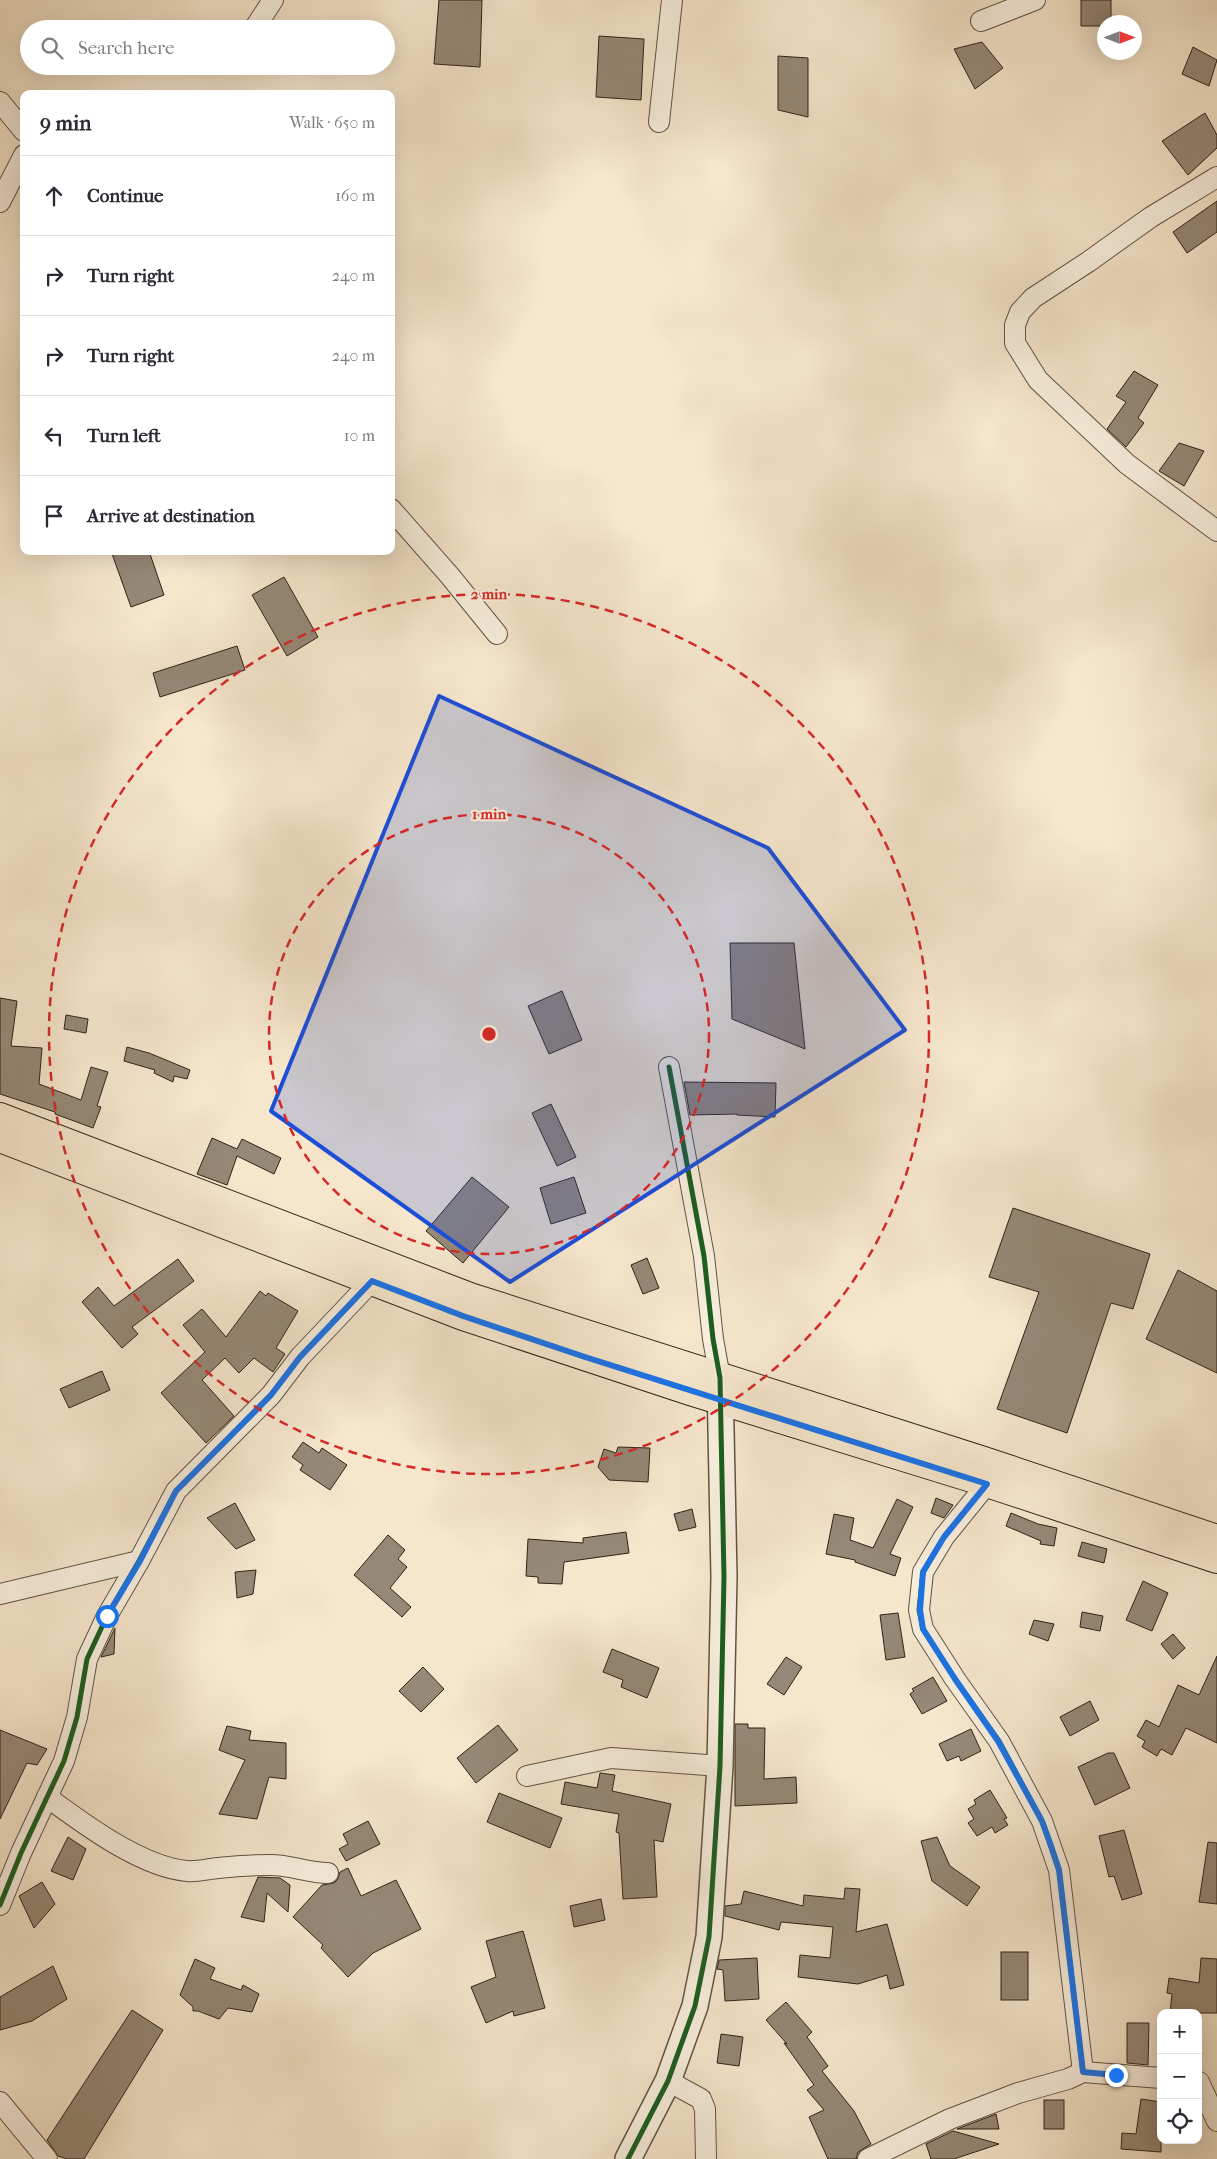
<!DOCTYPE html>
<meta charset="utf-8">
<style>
body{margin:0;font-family:"IM FELL French Canon",serif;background:#f2f2f3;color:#2b2b33}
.controls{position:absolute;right:15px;bottom:15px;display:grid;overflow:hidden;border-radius:10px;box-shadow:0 5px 20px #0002}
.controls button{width:45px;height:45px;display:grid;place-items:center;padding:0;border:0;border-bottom:1px solid #e1e1e2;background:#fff;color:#2b2b33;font:25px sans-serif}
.compass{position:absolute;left:1097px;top:15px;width:45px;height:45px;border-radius:50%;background:#fff;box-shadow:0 5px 20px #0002;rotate:90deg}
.stop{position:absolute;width:15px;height:15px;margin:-11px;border:4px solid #1a73e8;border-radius:50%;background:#fff}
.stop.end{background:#1a73e8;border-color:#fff;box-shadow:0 1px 5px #0008}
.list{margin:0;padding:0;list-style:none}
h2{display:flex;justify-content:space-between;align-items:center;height:65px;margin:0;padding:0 20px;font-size:21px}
h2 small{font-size:16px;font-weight:400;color:#7c7c81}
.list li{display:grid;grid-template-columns:32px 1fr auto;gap:15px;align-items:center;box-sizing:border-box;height:80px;padding:0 20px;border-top:1px solid #e1e1e2}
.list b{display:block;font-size:19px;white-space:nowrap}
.list em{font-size:16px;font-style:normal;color:#7c7c81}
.icon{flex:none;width:28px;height:28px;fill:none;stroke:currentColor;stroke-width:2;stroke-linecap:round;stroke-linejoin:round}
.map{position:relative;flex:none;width:1217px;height:2159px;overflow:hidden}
.search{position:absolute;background:#fff;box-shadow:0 5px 20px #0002;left:20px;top:20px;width:375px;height:55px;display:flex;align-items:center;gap:12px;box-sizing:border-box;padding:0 18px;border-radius:28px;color:#7c7c81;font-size:19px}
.panel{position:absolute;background:#fff;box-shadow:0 5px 20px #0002;left:20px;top:90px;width:375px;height:465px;border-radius:10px}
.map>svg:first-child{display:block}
.building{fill:#958876;stroke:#2e2318}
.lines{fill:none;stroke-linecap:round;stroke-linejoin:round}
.minor-casing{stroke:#605445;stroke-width:22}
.tertiary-casing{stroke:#605445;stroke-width:28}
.primary-casing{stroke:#2e2318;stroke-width:30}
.minor{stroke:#f8efde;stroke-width:20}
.tertiary{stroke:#f8efde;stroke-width:25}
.primary{stroke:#f5e6cc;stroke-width:28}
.cycleway-casing{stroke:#f8efde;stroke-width:8}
.cycleway{stroke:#1b5e20;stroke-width:5}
.route{stroke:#1a73e8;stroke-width:6}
.marked{fill:#1d4ed8;fill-opacity:0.2;stroke:#1d4ed8;stroke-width:4;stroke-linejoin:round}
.ring{fill:none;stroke:#d62828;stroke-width:2.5;stroke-dasharray:9 6}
.centre{fill:#d62828;stroke:#f8efde;stroke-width:2.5}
.ring-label{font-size:15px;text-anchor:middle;font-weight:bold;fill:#d62828;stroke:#f8efde;stroke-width:4;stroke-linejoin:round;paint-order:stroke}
</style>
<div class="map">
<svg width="1217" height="2159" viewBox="0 0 1217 2159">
<rect width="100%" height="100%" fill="#f5e6cc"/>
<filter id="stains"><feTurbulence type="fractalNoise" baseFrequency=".004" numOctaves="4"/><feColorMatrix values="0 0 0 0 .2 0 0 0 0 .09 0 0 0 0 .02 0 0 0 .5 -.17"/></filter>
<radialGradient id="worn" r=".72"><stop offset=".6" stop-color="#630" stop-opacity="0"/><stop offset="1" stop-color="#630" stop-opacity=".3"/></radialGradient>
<!-- building -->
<g class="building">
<path d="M439,0H482L480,67L434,64Z"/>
<path d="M1081,0H1111V22H1104V26H1081Z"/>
<path d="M599,36L644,39L641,100L596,97Z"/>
<path d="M982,42L1003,68L975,89L954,49Z"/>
<path d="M1193,47L1217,60L1209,86L1182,74Z"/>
<path d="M778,56L808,58V117L778,110Z"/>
<path d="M1205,113L1217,135V148L1188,175L1162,141Z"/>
<path d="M1217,201V232L1187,253L1173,232Z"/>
<path d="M1134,371L1158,385L1138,418L1144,423L1126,447L1107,429L1126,402L1116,396Z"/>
<path d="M1179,443L1204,451L1184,486L1159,471Z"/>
<path d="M111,551H149L164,595L131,607Z"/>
<path d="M284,577L318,637L287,656L252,595Z"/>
<path d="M237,646L245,670L160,697L153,673Z"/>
<path d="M730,943H794L805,1049L732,1019Z"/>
<path d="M562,991L582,1040L549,1054L528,1006Z"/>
<path d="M0,998L17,1001L11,1046L42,1048L39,1084L81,1100L91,1067L108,1072L97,1106L101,1107L93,1128L55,1114V1112L0,1094Z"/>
<path d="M66,1015L88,1019L86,1033L64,1029Z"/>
<path d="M127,1047L149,1053L190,1070L187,1079L174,1076L173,1082L154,1073L155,1070L124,1061Z"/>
<path d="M684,1082L776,1083L775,1117L737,1115V1114L690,1115Z"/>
<path d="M551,1104L576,1157L557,1166L532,1113Z"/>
<path d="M212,1138L237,1149L242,1139L281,1158L274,1174L237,1156L227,1185L197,1174Z"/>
<path d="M472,1177L509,1207L463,1263L426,1231Z"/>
<path d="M574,1177L586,1213L551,1224L540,1188Z"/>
<path d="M1013,1208L1150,1254L1133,1309L1111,1303L1067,1433L997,1409L1039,1292L989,1277Z"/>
<path d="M647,1258L659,1288L643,1294L631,1265Z"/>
<path d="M178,1259L194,1281L132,1327L138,1334L122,1348L82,1302L98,1287L114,1306Z"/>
<path d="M1178,1270L1217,1291V1373L1146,1339Z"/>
<path d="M260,1291L266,1296L268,1293L298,1311L276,1348L285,1354L273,1372L254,1358L239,1373L225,1358L202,1380L234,1416L206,1443L161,1393L205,1352L183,1325L202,1309L226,1337Z"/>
<path d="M102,1371L110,1390L69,1408L60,1389Z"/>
<path d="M303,1442L319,1453L322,1448L347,1465L330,1490L300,1470L303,1465L292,1457Z"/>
<path d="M618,1447L650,1448L648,1482L609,1480L598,1467L604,1449L616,1453Z"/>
<path d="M936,1498L953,1505L944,1518L931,1513Z"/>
<path d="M897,1499L913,1507L890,1554L901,1558L895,1576L855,1562V1560L826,1554L834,1514L854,1518L850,1540L873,1548Z"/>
<path d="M235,1503L255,1540L236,1549L207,1518Z"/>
<path d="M692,1509L696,1527L679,1531L674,1514Z"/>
<path d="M1011,1513L1038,1524L1057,1528L1054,1546L1040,1544L1041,1541L1006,1526Z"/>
<path d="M626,1532L629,1553L564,1562L562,1584L538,1583V1577L526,1576L528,1539L583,1543V1538Z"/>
<path d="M388,1535L405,1550L398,1559L407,1567L390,1588L411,1607L402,1617L354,1575Z"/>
<path d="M1082,1542L1107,1549L1104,1563L1078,1556Z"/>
<path d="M256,1570L253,1594L237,1598L235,1572Z"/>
<path d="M1143,1581L1168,1593L1152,1631L1126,1620Z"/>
<path d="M1082,1612L1103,1616L1100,1631L1080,1627Z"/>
<path d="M898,1613L905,1657L886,1660L880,1615Z"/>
<path d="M1034,1620L1054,1624L1048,1641L1029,1634Z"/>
<path d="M115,1628L114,1654L101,1657Z"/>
<path d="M1173,1634L1185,1648L1173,1659L1161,1644Z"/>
<path d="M612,1649L659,1668L647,1698L621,1687L623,1680L603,1672Z"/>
<path d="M1217,1656V1743L1186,1728L1172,1755L1161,1749L1157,1756L1142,1747L1145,1741L1137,1736L1146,1720L1159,1727L1178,1685L1199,1695Z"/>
<path d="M786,1657L802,1667L784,1695L767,1684Z"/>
<path d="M423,1667L444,1689L421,1712L399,1691Z"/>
<path d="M933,1677L947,1701L922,1714L910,1694L914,1691L912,1689Z"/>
<path d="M1090,1701L1099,1720L1070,1736L1060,1717Z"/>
<path d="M735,1724H748V1728H765L764,1779L796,1777L797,1803L735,1806Z"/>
<path d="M498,1725L518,1750L476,1783L457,1758Z"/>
<path d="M227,1726L251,1731L249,1740L286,1743V1779L269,1777L257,1819L219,1814L245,1760L219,1750Z"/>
<path d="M971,1729L981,1751L961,1761L959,1756L947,1761L939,1744Z"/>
<path d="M0,1730L47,1749L37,1765L27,1763L0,1819Z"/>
<path d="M1108,1753H1114L1130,1788L1095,1805L1078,1767Z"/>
<path d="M600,1773L615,1775L612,1791L671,1804L663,1842L654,1840L657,1897L623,1899L619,1833L616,1832L619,1814L561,1804L565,1782L597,1788Z"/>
<path d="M990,1790L1007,1818L1004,1819L1008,1825L995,1833L992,1827L977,1836L968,1823L974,1819L968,1809L976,1804L974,1800Z"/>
<path d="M499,1793L562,1818L550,1848L487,1822Z"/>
<path d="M368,1821L380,1844L346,1861L339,1849L348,1844L343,1834Z"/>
<path d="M1124,1830L1142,1894L1122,1900L1114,1876L1109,1877L1099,1836Z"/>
<path d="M68,1837L86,1849L73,1880L51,1871Z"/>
<path d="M937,1837L950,1866L980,1887L967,1906L932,1881L921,1841Z"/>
<path d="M1208,1842L1217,1843V1904L1199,1902Z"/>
<path d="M348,1868L361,1896L396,1880L421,1929L373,1953L348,1977L321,1948L323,1945L293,1917L322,1885L334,1883L338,1879L340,1872Z"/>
<path d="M258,1877L280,1878L290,1885L288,1912L267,1893L264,1922L241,1917Z"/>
<path d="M42,1882L55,1904L34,1928L19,1896Z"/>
<path d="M845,1888L860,1889L856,1932L887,1924L904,1985L890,1989L887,1975L858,1984L798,1977L800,1955L830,1958L833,1927L781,1922L779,1930L725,1916V1906L741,1904L744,1891L803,1906L804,1895L844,1899Z"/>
<path d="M601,1899L605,1920L574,1927L570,1906Z"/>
<path d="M523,1931L545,2008L514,2016L513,2011L486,2023L471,1987L496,1977L486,1941Z"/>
<rect x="1001" y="1952" width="27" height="48"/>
<path d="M757,1958L759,1999L725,2001L723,1970L717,1969L719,1960Z"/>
<path d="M1201,1958L1217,1959V2013H1170L1172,1994L1167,1993L1169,1978L1199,1983Z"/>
<path d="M195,1959L215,1968L210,1979L241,1990L243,1985L259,1994L252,2012L228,2008L219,2019L198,2011H193V2007L180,1995Z"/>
<path d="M53,1966L67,1999L32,2021L0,2030V1997Z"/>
<path d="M786,2002L812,2032L807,2037L828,2066L822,2071L854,2111L871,2144L858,2152L856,2159H828L809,2117L824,2110L807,2090L814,2085L784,2043L787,2044L766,2020Z"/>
<path d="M132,2010L163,2030L84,2159H67L58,2156L47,2140Z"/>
<path d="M1127,2023H1149L1148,2065L1127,2063Z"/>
<path d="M721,2034L743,2037L739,2066L717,2063Z"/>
<path d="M1141,2099L1161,2102V2152L1121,2149L1122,2133L1136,2134Z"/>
<rect x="1044" y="2100" width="20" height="29"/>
<path d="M996,2114L999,2129H957Z"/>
<path d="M953,2131L999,2144L954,2159H931L926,2144Z"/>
</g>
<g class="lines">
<!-- minor casing -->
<g class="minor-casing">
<g id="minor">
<path d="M981,21L1035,0"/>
<path d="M254,29L273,0"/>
<path d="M0,102L24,131"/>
<path d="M659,122L672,0"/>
<path d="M1217,177L1151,217L1088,262L1033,298L1020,312L1015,325V343L1038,380L1127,464L1217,531"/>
<path d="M0,202L24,155"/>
<path d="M391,509L450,576L497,634"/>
<path d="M669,1067L704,1256L713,1339L720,1378"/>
<path d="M987,1484L944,1537L923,1572L919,1610L923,1629L955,1679L999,1741L1042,1821L1059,1870L1083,2072"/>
<path d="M0,1594L139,1561"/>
<path d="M527,1776L611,1758L720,1766"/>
<path d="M47,1797C84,1824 141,1867 187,1871C197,1872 208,1869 218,1868C236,1866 253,1865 271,1865C291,1865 308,1873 328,1873"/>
<path d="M0,1905L21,1853L64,1761L77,1717L87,1659L107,1616L139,1561L176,1491L271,1395L300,1357L372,1281"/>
<path d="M668,2081L701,2099L705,2109L706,2159"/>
<path d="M1199,2082L1217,2121"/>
<path d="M0,2102L47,2159"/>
<path d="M868,2159L950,2119L1018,2093L1068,2079L1083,2072L1161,2078"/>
</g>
</g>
<!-- tertiary casing -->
<g class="tertiary-casing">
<path id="tertiary" d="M628,2159L668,2081L695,2006L709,1937L720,1766L724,1577L720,1380"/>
</g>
<!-- primary casing -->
<g class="primary-casing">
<g id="primary">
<path d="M0,1117L470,1297L981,1460L1217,1539"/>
<path d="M0,1138L463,1316L690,1391L975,1479L1217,1559"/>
</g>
</g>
<!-- minor -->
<use href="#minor" class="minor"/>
<!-- tertiary -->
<use href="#tertiary" class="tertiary"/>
<!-- primary -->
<use href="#primary" class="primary"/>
<!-- cycleway casing -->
<g class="cycleway-casing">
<g id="cycleway">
<path d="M987,1484L944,1537L923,1572L919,1610L923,1629L955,1679L999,1741L1042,1821L1059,1870L1083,2072"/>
<path d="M0,1905L21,1853L64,1761L77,1717L87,1659L107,1616L139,1561L176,1491L271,1395L300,1357L372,1281"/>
<path d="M628,2159L668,2081L695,2006L709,1937L720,1766L724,1577L720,1378L713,1339L704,1256L669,1067"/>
</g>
</g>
<!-- cycleway -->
<use href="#cycleway" class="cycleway"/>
</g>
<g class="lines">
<!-- route -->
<path class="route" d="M107,1616L140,1561L176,1491L271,1395L300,1357L372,1281L463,1316L585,1357L987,1484L944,1537L923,1572L920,1610L923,1629L955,1679L998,1741L1042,1821L1050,1843L1059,1870L1083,2072L1116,2075"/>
</g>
<!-- marked area -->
<path class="marked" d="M439,696L768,848L905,1030L510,1282L271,1111Z"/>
<!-- distance rings -->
<g class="ring">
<circle cx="489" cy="1034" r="220"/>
<circle cx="489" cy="1034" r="440"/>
</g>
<circle cx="489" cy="1034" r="8" class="centre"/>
<g class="ring-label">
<text x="489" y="599">2 min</text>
<text x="489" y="819">1 min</text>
</g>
<rect width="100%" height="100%" filter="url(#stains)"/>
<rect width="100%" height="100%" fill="url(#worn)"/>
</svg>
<div class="controls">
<button>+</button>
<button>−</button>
<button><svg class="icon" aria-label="locate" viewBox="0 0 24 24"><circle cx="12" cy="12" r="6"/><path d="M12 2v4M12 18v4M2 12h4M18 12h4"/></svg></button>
</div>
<svg class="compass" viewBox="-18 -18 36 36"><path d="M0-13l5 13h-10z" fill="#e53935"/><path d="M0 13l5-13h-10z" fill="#7c7c81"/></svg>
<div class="stop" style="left:107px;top:1616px"></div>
<div class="stop end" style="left:1116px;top:2075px"></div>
<div class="search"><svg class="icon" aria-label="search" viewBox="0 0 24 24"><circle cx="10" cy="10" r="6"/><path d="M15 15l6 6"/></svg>Search here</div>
<section class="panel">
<h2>9 min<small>Walk · 650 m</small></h2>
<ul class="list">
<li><svg class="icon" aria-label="ahead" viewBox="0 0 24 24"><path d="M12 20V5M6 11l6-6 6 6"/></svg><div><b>Continue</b></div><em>160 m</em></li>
<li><svg class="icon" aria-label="right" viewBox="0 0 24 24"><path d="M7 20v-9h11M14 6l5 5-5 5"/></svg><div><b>Turn right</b></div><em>240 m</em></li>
<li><svg class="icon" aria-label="right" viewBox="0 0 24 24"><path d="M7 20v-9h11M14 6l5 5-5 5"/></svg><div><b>Turn right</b></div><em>240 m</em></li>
<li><svg class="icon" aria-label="left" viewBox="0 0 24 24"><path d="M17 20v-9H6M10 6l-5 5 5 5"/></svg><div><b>Turn left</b></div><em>10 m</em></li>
<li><svg class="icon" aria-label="arrive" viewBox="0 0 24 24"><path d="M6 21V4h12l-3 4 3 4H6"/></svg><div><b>Arrive at destination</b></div></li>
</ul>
</section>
</div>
